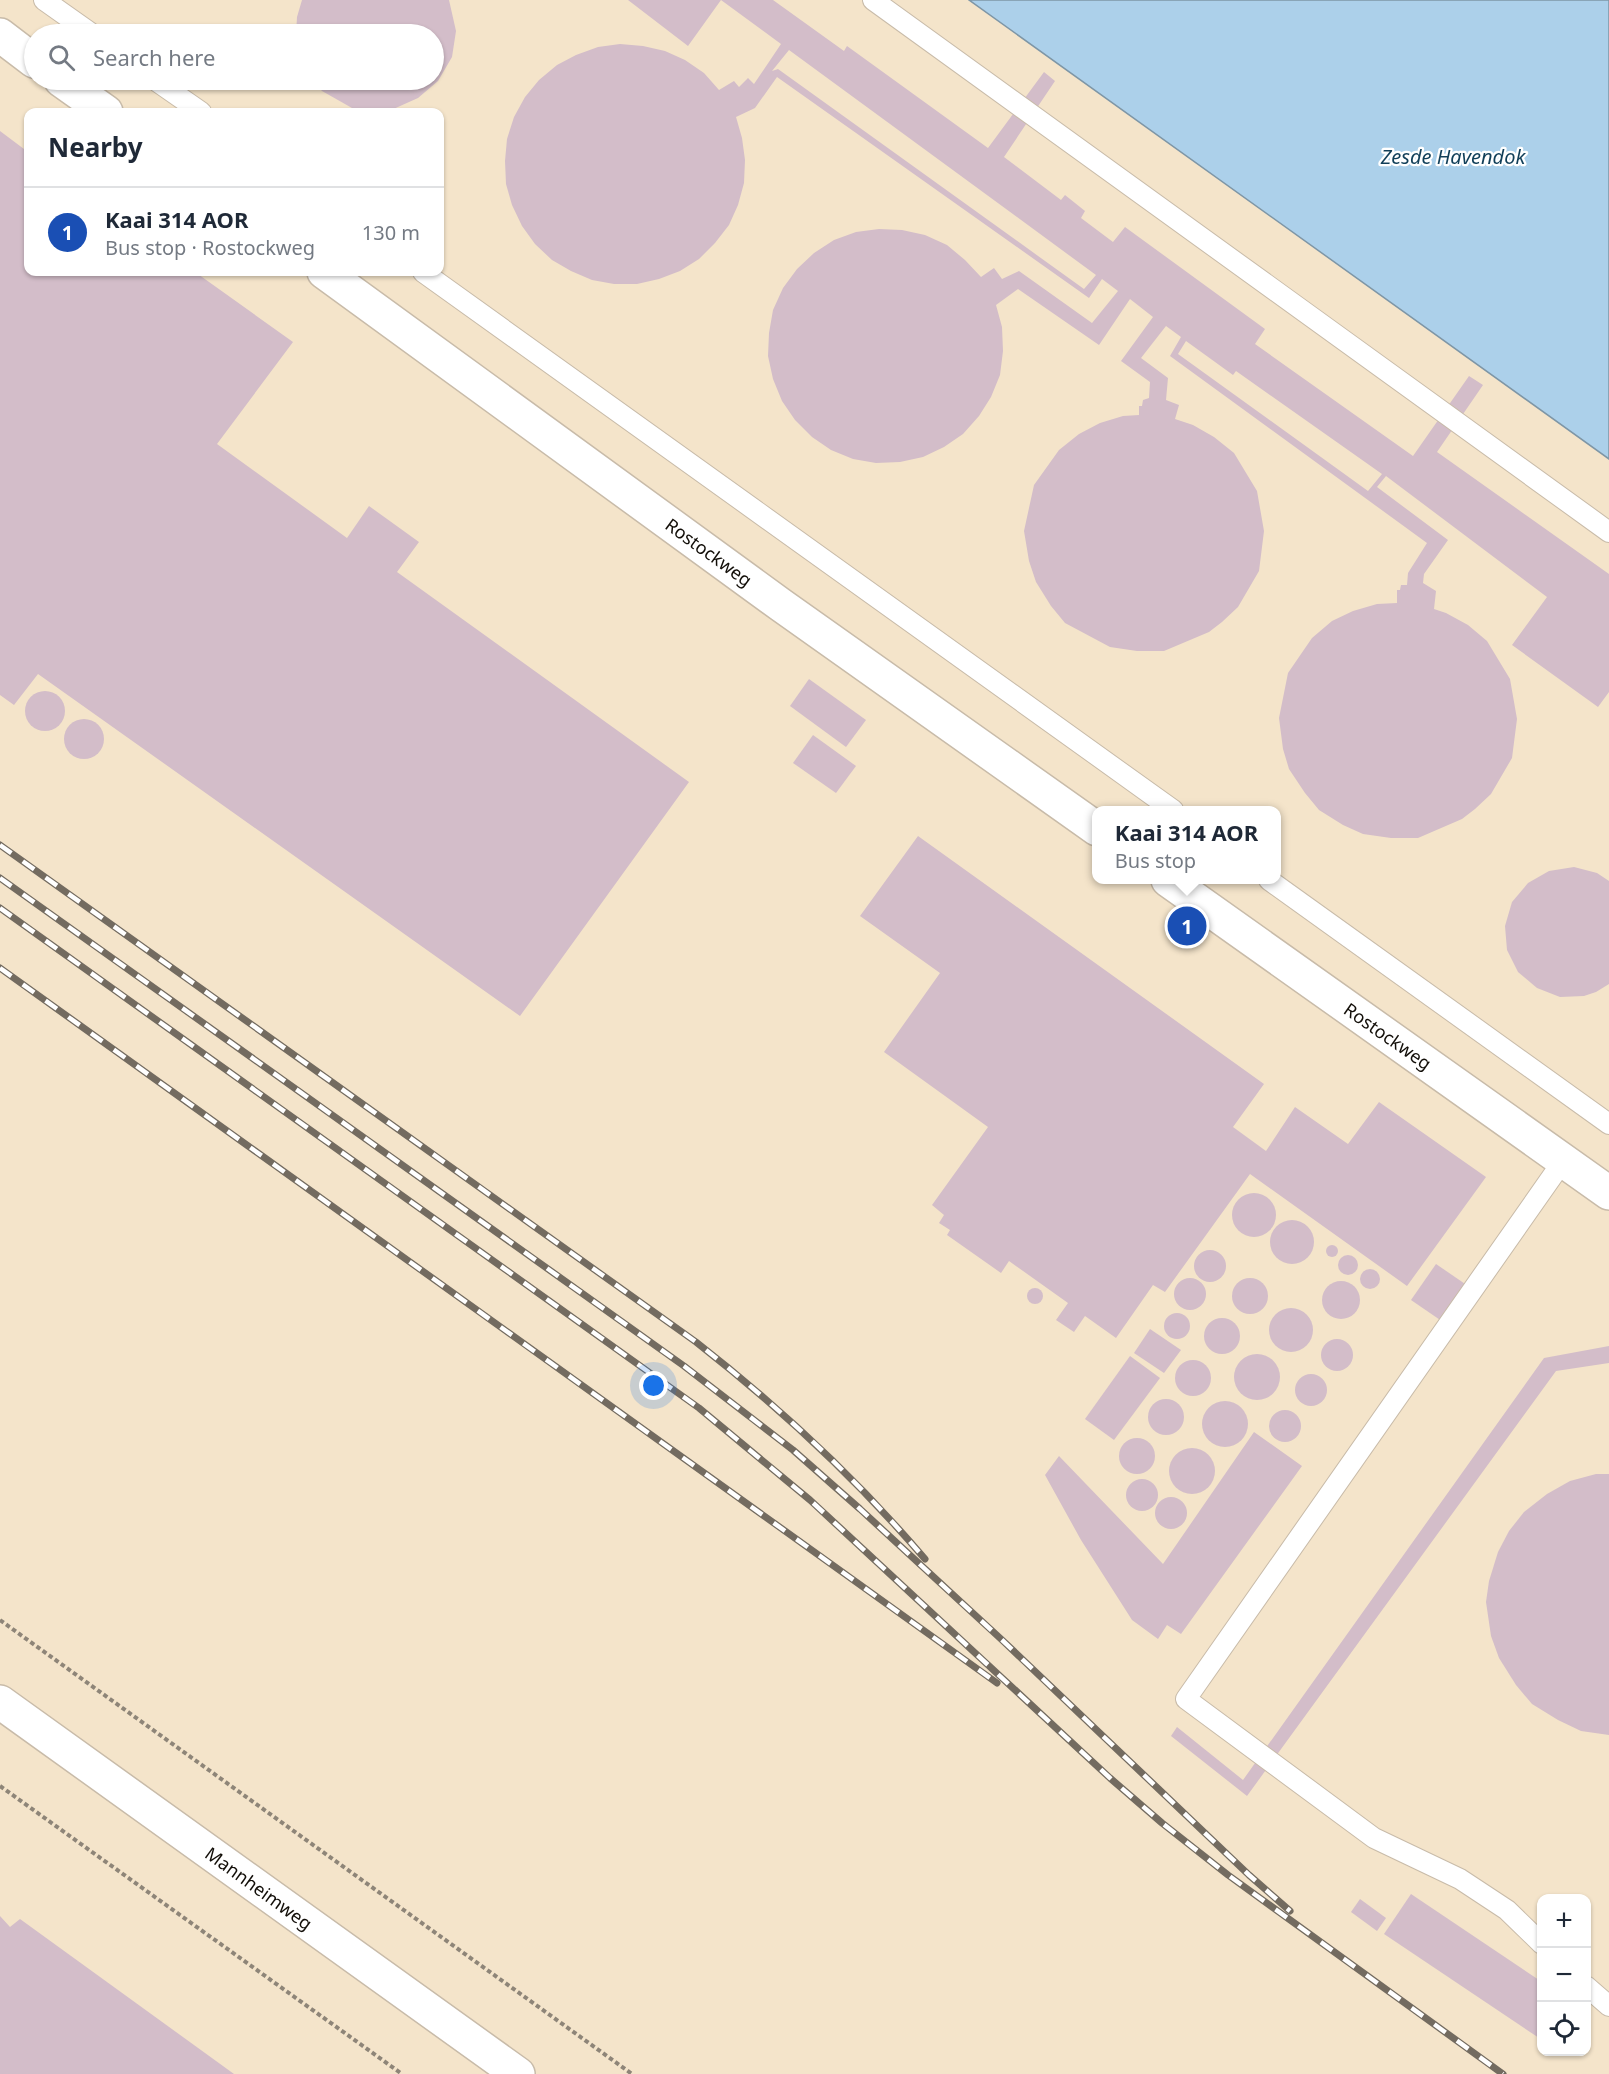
<!DOCTYPE html>
<meta charset="utf-8">
<style>
body{margin:0;font-family:"Noto Sans",sans-serif;background:#f6f6f7;color:#1f2937}
.controls{position:absolute;right:18px;bottom:18px;display:grid;overflow:hidden;border-radius:12px;box-shadow:0 2px 4px #0004}
.controls button{width:54px;height:54px;display:grid;place-items:center;padding:0;border:0;border-bottom:2px solid #e0e1e3;background:#fff;color:#1f2937;font:30px sans-serif}
.you{position:absolute;left:654px;top:1386px;width:21px;height:21px;margin:-15px;border:4px solid #fff;border-radius:50%;background:#1a73e8;box-shadow:0 0 0 9px #1a73e833}
.badge{display:grid;place-items:center;width:39px;height:39px;border-radius:50%;background:#5d64dc;color:#fff;font-size:20px;font-weight:700}
.pin{position:absolute;translate:-50% -50%;border:3px solid #fff;box-shadow:0 2px 6px #0006}
.popup{position:absolute;left:1092px;top:806px;width:189px;height:78px;box-sizing:border-box;display:grid;place-content:center;border-radius:12px;background:#fff;filter:drop-shadow(0 2px 4px #0005);font-size:20px;white-space:nowrap;color:#747a83}
.popup b{font-size:22px;color:#1f2937}
.popup::after{content:'';position:absolute;left:50%;top:100%;margin-left:-12px;border:12px solid transparent;border-top-color:#fff}
.list{margin:0;padding:0;list-style:none}
h2{display:flex;justify-content:space-between;align-items:center;height:78px;margin:0;padding:0 24px;font-size:26px}
h2 small{font-size:20px;font-weight:400;color:#747a83}
.list li{display:grid;grid-template-columns:39px 1fr auto;gap:18px;align-items:center;box-sizing:border-box;height:90px;padding:0 24px;border-top:2px solid #e0e1e3}
.list b{display:block;font-size:22px;white-space:nowrap}
.list p{margin:0;font-size:20px;white-space:nowrap;color:#747a83}
.list em{font-size:20px;font-style:normal;color:#747a83}
.icon{flex:none;width:33px;height:33px;fill:none;stroke:currentColor;stroke-width:2;stroke-linecap:round;stroke-linejoin:round}
.map{position:relative;flex:none;width:1609px;height:2074px;overflow:hidden}
.search{position:absolute;background:#fff;box-shadow:0 2px 4px #0004;left:24px;top:24px;width:420px;height:66px;display:flex;align-items:center;gap:15px;box-sizing:border-box;padding:0 21px;border-radius:33px;color:#747a83;font-size:22px}
.panel{position:absolute;background:#fff;box-shadow:0 2px 4px #0004;left:24px;top:108px;width:420px;height:168px;border-radius:12px}
.map>svg:first-child{display:block}
.built{fill:#f4e4ca;fill-rule:evenodd}
.water{fill:#acd0ea;stroke:#7e96a6;stroke-width:1.5}
.building{fill:#d3bdc9;fill-rule:evenodd}
.lines{fill:none;stroke-linecap:round;stroke-linejoin:round}
.service-casing{stroke:#c8bba9;stroke-width:22}
.minor-casing{stroke:#c8bba9;stroke-width:36}
.path{stroke:#8e8578;stroke-width:4;stroke-dasharray:4.5 3;stroke-linecap:butt}
.service{stroke:#fff;stroke-width:20}
.minor{stroke:#fff;stroke-width:33}
.rail-casing{stroke:#736b60;stroke-width:7}
.rail{stroke:#fff;stroke-width:4.5;stroke-dasharray:14;stroke-linecap:butt}
.labels{text-anchor:middle;dominant-baseline:central;stroke-width:4.5;stroke-linejoin:round;paint-order:stroke}
.street-label{font-size:18px;fill:#120e08;stroke:#fff}
.water-label{font-size:20px;font-style:italic;fill:#113f59;stroke:#fff}
</style>
<div class="map">
<svg width="1609" height="2074" viewBox="0 0 1609 2074">
<rect width="100%" height="100%" fill="#fcefdc"/>
<!-- built -->
<path class="built" d="M0,0H969L1609,459V2074H0ZM34,34H434V80H34ZM28,112H440V272H28ZM1097,810H1277V880H1097ZM1542,1898H1586V2052H1542Z"/>
<!-- water -->
<path class="water" d="M969,0H1609V459Z"/>
<!-- building -->
<g class="building">
<path d="M302,0H449L456,31L452,57L438,81L418,98L389,111L352,108L322,91L312,80H434V34H296L297,17Z"/>
<path d="M628,0H773L844,51L847,46L988,148L1044,72L1055,81L1004,157L1061,200L1065,195L1085,211L1081,218L1113,242L1125,227L1265,329L1255,344L1413,456L1469,376L1483,385L1437,452L1609,574V692L1598,707L1512,645L1547,597L1386,476L1377,487L1448,540L1424,574L1423,583L1436,591L1434,609L1446,613L1468,625L1487,641L1510,679L1517,719L1512,758L1491,794L1475,809L1462,819L1418,838H1391L1363,834L1343,825L1319,810L1305,793L1289,769L1283,749L1279,718L1288,673L1312,638L1332,621L1353,611L1377,604L1397,603V590H1400L1401,585H1407L1408,573L1427,543L1170,356L1181,337L1166,326L1141,358L1168,378L1166,400L1179,405L1175,419L1193,425L1214,437L1234,453L1257,491L1264,531L1259,571L1238,607L1222,622L1209,632L1164,651H1137L1110,647L1065,623L1051,606L1036,582L1029,561L1024,531L1034,485L1059,450L1079,434L1100,423L1123,416L1139,415V406H1142L1143,400L1149,398L1150,382L1121,361L1153,317L1130,299L1099,345L1018,289L996,305L1002,327L1003,351L1000,375L991,397L979,416L963,434L944,447L923,457L900,462L876,463L853,459L831,450L812,437L795,420L782,401L773,379L768,356L769,333L773,310L783,288L797,269L814,253L834,240L856,232L879,229L902,230L925,235L947,245L965,260L981,277L994,268L1002,279L1019,271L1092,323L1118,291L1102,279L1089,298L777,77L755,108L736,117L742,138L745,160L744,183L738,205L729,225L715,243L699,259L680,271L659,279L637,284H614L592,280L571,271L552,260L535,244L522,226L512,205L506,184L505,161L507,139L514,117L525,97L539,80L557,65L576,55L598,47L620,44L643,46L665,51L685,60L704,73L719,90L734,81L739,87L748,78L754,84L781,44L721,0L688,46ZM789,50L1096,275L1084,289L778,69L772,71ZM1186,341L1233,375L1236,371L1382,474L1368,491L1178,354Z"/>
<path d="M0,131L28,152V272H195L293,342L217,444L347,538L369,506L419,542L397,572L689,782L520,1016L38,674L14,705L0,695Z"/>
<path d="M809,679L866,720L846,747L790,706Z"/>
<circle cx="45" cy="711" r="20"/>
<circle cx="84" cy="739" r="20"/>
<path d="M813,735L856,766L836,793L793,763Z"/>
<path d="M918,836L1264,1084L1233,1127L1266,1151L1295,1107L1348,1144L1379,1102L1486,1177L1407,1286L1250,1174L1165,1292L1153,1285L1116,1338L1085,1316L1074,1332L1056,1320L1068,1303L1009,1261L1001,1273L947,1235L950,1230L939,1223L944,1215L932,1205L988,1127L884,1052L940,973L860,916Z"/>
<path d="M1574,867L1597,873L1609,881V984L1596,992L1584,996L1560,997L1537,988L1518,972L1507,950L1505,926L1512,902L1528,883L1549,871Z"/>
<circle cx="1254" cy="1215" r="22"/>
<circle cx="1292" cy="1242" r="22"/>
<circle cx="1332" cy="1251" r="6"/>
<circle cx="1210" cy="1266" r="16"/>
<circle cx="1348" cy="1265" r="10"/>
<path d="M1436,1264L1471,1288L1446,1324L1411,1300Z"/>
<circle cx="1370" cy="1279" r="10"/>
<circle cx="1250" cy="1296" r="18"/>
<circle cx="1190" cy="1294" r="16"/>
<circle cx="1341" cy="1300" r="19"/>
<circle cx="1035" cy="1296" r="8"/>
<circle cx="1291" cy="1330" r="22"/>
<circle cx="1177" cy="1326" r="13"/>
<circle cx="1222" cy="1336" r="18"/>
<path d="M1150,1329L1181,1350L1164,1373L1134,1353Z"/>
<circle cx="1337" cy="1355" r="16"/>
<path d="M1609,1346V1363L1556,1371L1247,1796L1171,1736L1177,1727L1243,1780L1544,1358Z"/>
<circle cx="1257" cy="1377" r="23"/>
<path d="M1130,1356L1160,1378L1114,1440L1085,1419Z"/>
<circle cx="1193" cy="1378" r="18"/>
<circle cx="1311" cy="1390" r="16"/>
<circle cx="1166" cy="1417" r="18"/>
<circle cx="1225" cy="1424" r="23"/>
<circle cx="1285" cy="1426" r="16"/>
<path d="M1254,1432L1302,1466L1181,1634L1167,1625L1158,1639L1132,1620L1081,1540L1045,1475L1059,1456L1163,1564Z"/>
<circle cx="1137" cy="1456" r="18"/>
<circle cx="1192" cy="1471" r="23"/>
<path d="M1596,1474H1609V1735L1581,1731L1558,1720L1532,1704L1516,1685L1499,1658L1491,1636L1486,1602L1489,1581L1498,1552L1509,1531L1524,1512L1547,1494L1570,1481Z"/>
<circle cx="1142" cy="1495" r="16"/>
<circle cx="1171" cy="1513" r="16"/>
<path d="M1411,1894L1542,1982V2040L1384,1934Z"/>
<path d="M1360,1899L1386,1918L1377,1931L1351,1912Z"/>
<path d="M0,1916L10,1927L20,1919L234,2074H0Z"/>
</g>
<g class="lines">
<!-- service casing -->
<g class="service-casing">
<g id="service">
<path d="M44,0L92,34"/>
<path d="M873,0L1609,532"/>
<path d="M155,80L201,112"/>
<path d="M423,272L1173,810"/>
<path d="M1269,880L1609,1124"/>
<path d="M1542,1944L1507,1910L1460,1879L1374,1838L1186,1699L1563,1161"/>
<path d="M1586,1986L1609,2006"/>
</g>
</g>
<!-- minor casing -->
<g class="minor-casing">
<g id="minor">
<path d="M0,35L34,61"/>
<path d="M61,80L106,112"/>
<path d="M324,272L781,605L1097,829"/>
<path d="M1168,880L1609,1193"/>
<path d="M0,1702L518,2074"/>
</g>
</g>
<!-- path -->
<g class="path">
<path d="M0,1620L632,2074"/>
<path d="M0,1786L402,2074"/>
</g>
<!-- service -->
<use href="#service" class="service"/>
<!-- minor -->
<use href="#minor" class="minor"/>
<!-- rail casing -->
<g class="rail-casing">
<g id="rail">
<path d="M0,845L696,1342C779,1407 856,1478 925,1559"/>
<path d="M0,878L684,1366L793,1450L860,1509L1001,1639L1249,1875L1290,1911"/>
<path d="M0,908L699,1408L810,1500L1110,1778L1162,1823L1228,1875L1503,2074"/>
<path d="M0,968L997,1683"/>
</g>
</g>
<!-- rail -->
<use href="#rail" class="rail"/>
</g>
<g class="labels">
<!-- street labels -->
<g class="street-label">
<text transform="translate(709 552) rotate(36)">Rostockweg</text>
<text transform="translate(1388 1036) rotate(35)">Rostockweg</text>
<text transform="translate(259 1888) rotate(36)">Mannheimweg</text>
</g>
<!-- water labels -->
<g class="water-label">
<text x="1453" y="156">Zesde Havendok</text>
</g>
</g>
</svg>
<div class="controls">
<button>+</button>
<button>−</button>
<button><svg class="icon" aria-label="locate" viewBox="0 0 24 24"><circle cx="12" cy="12" r="6"/><path d="M12 2v4M12 18v4M2 12h4M18 12h4"/></svg></button>
</div>
<div class="you"></div>
<div class="pin badge" style="left:1187px;top:926px;background:#1a4fb4">1</div>
<div class="popup"><b>Kaai 314 AOR</b>Bus stop</div>
<div class="search"><svg class="icon" aria-label="search" viewBox="0 0 24 24"><circle cx="10" cy="10" r="6"/><path d="M15 15l6 6"/></svg>Search here</div>
<section class="panel">
<h2>Nearby<small></small></h2>
<ul class="list">
<li><span class="badge" style="background:#1a4fb4">1</span><div><b>Kaai 314 AOR</b><p>Bus stop · Rostockweg</p></div><em>130 m</em></li>
</ul>
</section>
</div>
